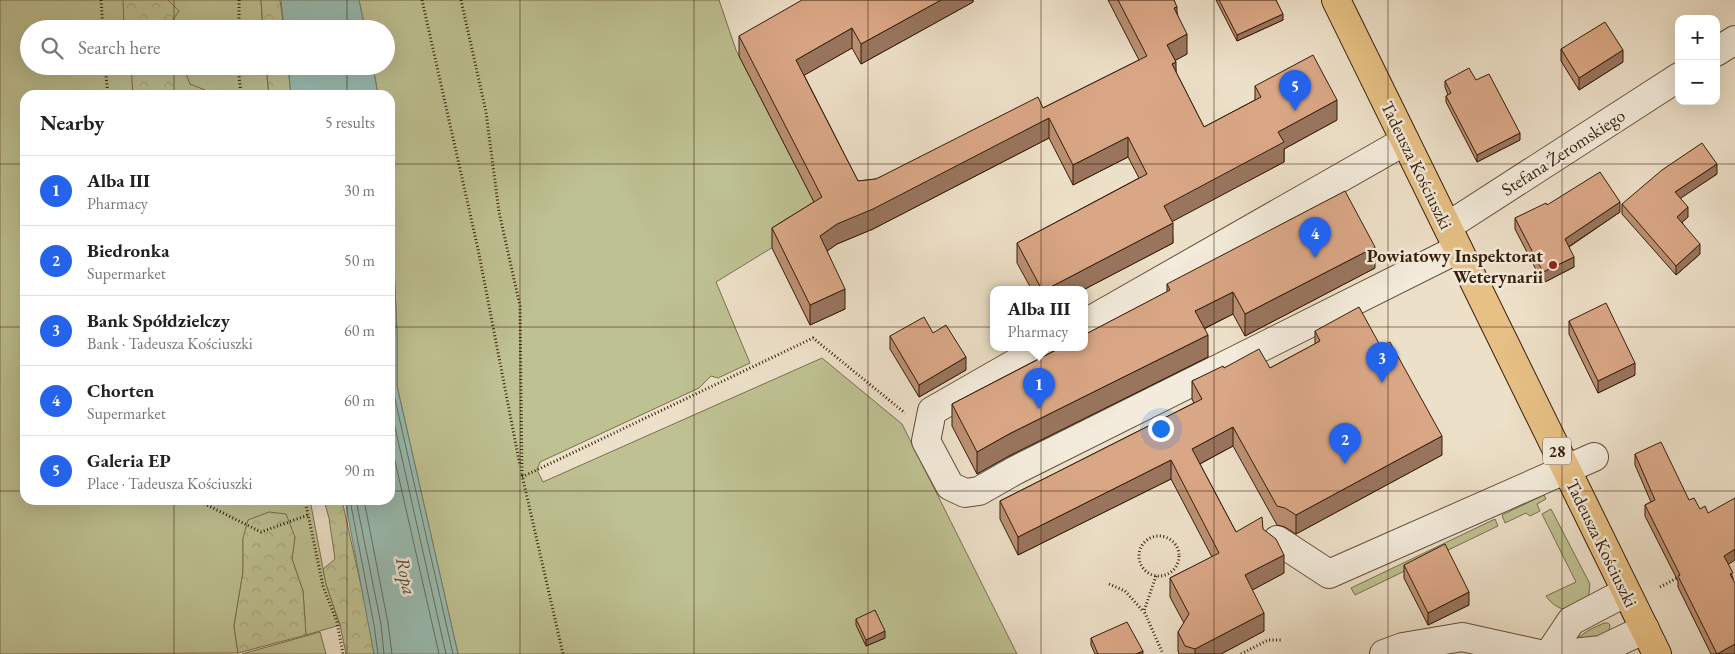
<!DOCTYPE html>
<meta charset="utf-8">
<style>
body{margin:0;font-family:"EB Garamond",serif;background:#f2f2f2;color:#222}
.controls{position:absolute;right:15px;top:15px;display:grid;overflow:hidden;border-radius:10px;box-shadow:0 5px 20px #0002}
.controls button{width:45px;height:45px;display:grid;place-items:center;padding:0;border:0;border-bottom:1px solid #e0e0e0;background:#fff;color:#222;font:25px sans-serif}
.you{position:absolute;left:1160px;top:428px;width:18px;height:18px;margin:-12px;border:4px solid #fff;border-radius:50%;background:#1a73e8;box-shadow:0 0 0 8px #1a73e833}
.badge{display:grid;place-items:center;width:32px;height:32px;border-radius:50%;background:#2563eb;color:#fff;font-size:16px;font-weight:700}
.pin{position:absolute;translate:-50% -41px;filter:drop-shadow(0 1px 2px #0008)}
.pin::after{content:'';position:absolute;top:26px;width:18px;height:15px;background:inherit;clip-path:polygon(0 0,100% 0,50% 100%)}
.popup{position:absolute;left:990px;top:286px;width:98px;height:65px;box-sizing:border-box;display:grid;place-content:center;border-radius:10px;background:#fff;filter:drop-shadow(0 1px 4px #0005);font-size:16px;white-space:nowrap;color:#767676}
.popup b{font-size:19px;color:#222}
.popup::after{content:'';position:absolute;left:50%;top:100%;margin-left:-10px;border:10px solid transparent;border-top-color:#fff}
.list{margin:0;padding:0;list-style:none}
h2{display:flex;justify-content:space-between;align-items:center;height:65px;margin:0;padding:0 20px;font-size:21px}
h2 small{font-size:16px;font-weight:400;color:#767676}
.list li{display:grid;grid-template-columns:32px 1fr auto;gap:15px;align-items:center;box-sizing:border-box;height:70px;padding:0 20px;border-top:1px solid #e0e0e0}
.list b{display:block;font-size:19px;white-space:nowrap}
.list p{margin:0;font-size:16px;white-space:nowrap;color:#767676}
.list em{font-size:16px;font-style:normal;color:#767676}
.icon{flex:none;width:28px;height:28px;fill:none;stroke:currentColor;stroke-width:2;stroke-linecap:round;stroke-linejoin:round}
.map{position:relative;flex:none;width:1735px;height:654px;overflow:hidden}
.search{position:absolute;background:#fff;box-shadow:0 5px 20px #0002;left:20px;top:20px;width:375px;height:55px;display:flex;align-items:center;gap:12px;box-sizing:border-box;padding:0 18px;border-radius:28px;color:#767676;font-size:19px}
.panel{position:absolute;background:#fff;box-shadow:0 5px 20px #0002;left:20px;top:90px;width:375px;height:415px;border-radius:15px}
.map>svg:first-child{display:block}
.green{fill:#bec192;stroke:#7a6f4e}
.forest{fill:url(#forest-crowns);stroke:#7a6f4e}
.water{fill:#99bdb3;stroke:#717d6f}
.lines{fill:none;stroke-linecap:round;stroke-linejoin:round}
.shore{stroke:#686d5e;stroke-width:1}
.minor-casing{stroke:#644e39;stroke-width:30}
.major-casing{stroke:#361d09;stroke-width:30}
.path{stroke:#361d09;stroke-width:3;stroke-dasharray:1 2.5;stroke-linecap:butt}
.minor{stroke:#f3ebdb;stroke-width:28}
.major{stroke:#e6c084;stroke-width:28}
.wall{fill:#bb9073;stroke:#361d09}
.shaded-wall{fill:#99755e;stroke:#361d09}
.building{fill:#daa786;stroke:#361d09}
.grid{fill:none;stroke:#361d09;stroke-width:1;stroke-opacity:0.55}
.poi-dot{fill:#8f2418;stroke:#f3ebdb;stroke-width:2}
.labels{text-anchor:middle;dominant-baseline:central;stroke-width:5;stroke-linejoin:round;paint-order:stroke}
.shield{fill:#f3ebdb;stroke:#6f5b48;stroke-width:1}
.shield-label{font-size:16px;font-weight:bold;fill:#361d09}
.street-label{font-size:18px;fill:#361d09;stroke:#f3ebdb}
.poi-label{font-size:18px;font-weight:bold;fill:#361d09;stroke:#f3ebdb;text-anchor:end}
.water-label{font-size:19px;font-style:italic;fill:#544d3c;stroke:#f3ebdb}
</style>
<div class="map">
<svg width="1735" height="654" viewBox="0 0 1735 654">
<defs>
<pattern id="forest-crowns" width="20" height="18" patternUnits="userSpaceOnUse" patternTransform="scale(1.25)"><rect width="20" height="18" fill="#bec192"/><path d="M2 6a3 3 0 1 1 6 0M12 15a3 3 0 1 1 6 0" fill="none" stroke="#a4a57d"/></pattern>
</defs>
<rect width="100%" height="100%" fill="#ede0c8"/>
<filter id="stains"><feTurbulence type="fractalNoise" baseFrequency=".004" numOctaves="4"/><feColorMatrix values="0 0 0 0 .2 0 0 0 0 .09 0 0 0 0 .02 0 0 0 .5 -.17"/></filter>
<radialGradient id="worn" r=".72"><stop offset=".6" stop-color="#630" stop-opacity="0"/><stop offset="1" stop-color="#630" stop-opacity=".3"/></radialGradient>
<!-- green -->
<g class="green">
<path d="M0,0H261L263,29H29V66H266L269,95H25V500H310L326,584L340,625L306,635L303,591L292,559L295,537L243,538V572L234,626L238,653L0,654Z"/>
<path d="M359,0H719L736,50L822,217L716,282L750,363L718,378L711,376L699,388L540,462L537,470L543,482L822,358L902,424L1017,654H458L397,386V332L390,180V95H378L373,66H386V29H365Z"/>
<path d="M1544,495L1546,499L1537,504L1540,511L1530,516L1526,513L1505,523L1502,515Z"/>
<path d="M1551,509L1590,584C1589,589 1590,595 1587,600C1575,616 1556,611 1546,596L1576,582L1542,514Z"/>
<path d="M1495,519L1498,526L1355,595L1351,588Z"/>
<path d="M1604,623H1608L1610,625L1609,631L1595,638L1572,642L1589,630Z"/>
<path d="M320,632L326,654H242Z"/>
</g>
<!-- forest -->
<g class="forest">
<path d="M123,0H168L179,11L168,27L169,29H124Z"/>
<path d="M261,0H280L284,29H263Z"/>
<path d="M131,66H183L190,84L205,90V95H133Z"/>
<path d="M266,66H288L291,95H269Z"/>
<path d="M324,500H342L370,626L374,654H346L340,625L326,584L323,569L335,559L329,518Z"/>
<path d="M269,512L286,514L295,537L292,559L303,591L306,635L238,653L234,626L243,572V538L248,520Z"/>
</g>
<!-- water -->
<g class="water">
<path d="M281,0H359L365,29H284Z"/>
<path d="M288,66H373L378,95H291Z"/>
<path d="M390,180L397,332V386L458,654H374L345,500H390Z"/>
</g>
<g class="lines">
<!-- shore -->
<g class="shore">
<path d="M390,279L392,386L453,654"/>
<path d="M390,405L446,654"/>
<path d="M390,439L439,654"/>
<path d="M350,500L374,625L378,654"/>
<path d="M356,500L381,624L384,654"/>
<path d="M364,500L388,623L392,654"/>
</g>
<!-- minor casing -->
<g class="minor-casing">
<g id="minor">
<path d="M1716,52L1735,40"/>
<path d="M1448,226L1679,77"/>
<path d="M1084,324L1405,141"/>
<path d="M1042,348L932,411L926,441L950,486L965,493L979,491L1016,470L1458,249"/>
<path d="M1277,540L1329,574L1594,457"/>
<path d="M1384,654L1403,647L1462,637L1539,654"/>
<path d="M1549,654L1571,621L1626,592"/>
<path d="M1563,654L1601,650L1645,629"/>
</g>
</g>
<!-- major casing -->
<g class="major-casing">
<path id="major" d="M1336,0L1657,654"/>
</g>
<!-- path -->
<g class="path">
<path d="M101,0L103,29"/>
<path d="M422,0L478,249L520,466"/>
<path d="M461,0L486,112L499,212L520,306L522,477L813,338L905,413"/>
<path d="M239,29V0"/>
<path d="M105,66L108,95"/>
<path d="M238,66L241,95"/>
<path d="M522,475L563,654"/>
<path d="M203,500L205,504L261,532L308,515"/>
<path d="M305,500L323,586L337,622L343,654"/>
<circle cx="1159" cy="556" r="20"/>
<path d="M1156,576L1144,611L1163,654"/>
<path d="M1109,584L1125,591L1143,611"/>
<path d="M1660,587L1679,577"/>
<path d="M1241,654L1268,640H1281"/>
</g>
<!-- minor -->
<use href="#minor" class="minor"/>
<!-- major -->
<use href="#major" class="major"/>
</g>
<!-- wall -->
<g class="wall">
<path d="M973,0V2L861,64L852,48L804,75L858,181L876,179L1043,108L1139,60L1108,0H1174L1187,54L1175,60L1176,72L1204,127L1255,100V86L1337,120L1284,149V162L1172,221L1173,243L1083,290H1032L1017,263V243L1139,178L1128,157L1073,185L1049,138L873,229L837,244L827,251L845,309L810,325L772,248V228L814,202L739,56V36Z"/>
<path d="M1216,0H1276L1283,20L1237,41Z"/>
<path d="M1561,49L1623,62L1579,90L1561,61Z"/>
<path d="M1476,80L1520,140L1477,162L1446,102V96L1448,95L1445,87V81Z"/>
<path d="M1717,174L1680,198L1688,217L1682,222L1700,254L1676,275L1622,214V204Z"/>
<path d="M1547,205L1620,212L1569,247L1574,267L1543,283L1515,229V218Z"/>
<path d="M1375,268L1245,336L1233,314L1204,329L1208,357L1009,456L977,474L952,426V404L1167,292V284Z"/>
<path d="M1569,321L1635,375L1598,393L1569,334Z"/>
<path d="M1315,331L1381,347L1442,455L1296,534L1285,527L1277,525L1233,446L1200,464L1236,532L1263,529L1284,573L1252,590L1264,631L1221,654H1179L1178,651V632L1184,623L1170,597V578L1212,557L1171,479L1018,555L1000,519V501L1194,403L1192,399V381L1224,368H1270L1315,344Z"/>
<path d="M933,333L966,370L919,397L890,349V336Z"/>
<path d="M1635,454L1689,500L1728,564L1733,578L1735,654H1711L1678,587V581L1645,516V505L1651,502L1635,465Z"/>
<path d="M1404,565L1469,605L1428,625L1404,578Z"/>
<path d="M856,619L885,638L866,646L856,625Z"/>
<path d="M1091,638L1143,654H1095L1091,645Z"/>
</g>
<!-- shaded-wall -->
<g class="shaded-wall">
<path d="M941,0H973V2L861,64V44Z"/>
<path d="M1177,7V27L1174,8Z"/>
<path d="M1283,14V20L1237,41V35Z"/>
<path d="M852,28V48L796,80V60Z"/>
<path d="M1187,34V54L1167,65V45Z"/>
<path d="M1623,50V62L1579,90V78Z"/>
<path d="M1176,62V82L1172,64Z"/>
<path d="M1337,100V120L1284,149V162L1164,226V206L1278,132Z"/>
<path d="M1049,118V138L873,229L837,244L820,256V236L837,224Z"/>
<path d="M1520,133V140L1477,162V155Z"/>
<path d="M1128,137V157L1073,185V165Z"/>
<path d="M1717,164V174L1675,202V192Z"/>
<path d="M1620,202V212L1565,249V239Z"/>
<path d="M1688,207V217L1677,227V217Z"/>
<path d="M1173,223V243L1083,290H1045Z"/>
<path d="M1700,244V254L1676,275V266Z"/>
<path d="M1375,247V268L1245,336V314Z"/>
<path d="M1574,257V267L1543,283V272Z"/>
<path d="M845,289V309L810,325V305Z"/>
<path d="M1233,292V314L1195,333V311Z"/>
<path d="M1208,335V357L1009,456L977,474V452L1009,434Z"/>
<path d="M966,357V370L919,397V385Z"/>
<path d="M1635,363V375L1598,393V381Z"/>
<path d="M1233,427V446L1192,468V449Z"/>
<path d="M1442,436V455L1296,534V515Z"/>
<path d="M1171,460V479L1018,555V537Z"/>
<path d="M1735,549V560L1724,567V556Z"/>
<path d="M1284,555V573L1245,594V575Z"/>
<path d="M1469,592V605L1428,625V613Z"/>
<path d="M1264,613V631L1221,654H1195V649Z"/>
<path d="M885,631V638L866,646V640Z"/>
<path d="M1735,644V654H1717Z"/>
<path d="M1143,651V654H1136Z"/>
</g>
<!-- building -->
<g class="building">
<path d="M802,0H941L861,44L852,28L796,60L858,181L876,179L1038,97L1043,108L1147,56L1118,0H1174L1177,7L1174,8L1187,34L1167,45L1176,62L1172,64L1204,127L1261,97L1255,86L1313,55L1337,100L1278,132L1284,142L1164,206L1173,223L1045,290H1042L1017,243L1147,174L1128,137L1073,165L1049,118L873,209L837,224L820,236L845,289L810,305L772,228L822,197L739,36Z"/>
<path d="M1219,0H1276L1283,14L1237,35Z"/>
<path d="M1605,22L1623,50L1579,78L1561,49Z"/>
<path d="M1469,68L1476,80L1489,74L1520,133L1477,155L1446,96L1451,93L1445,81Z"/>
<path d="M1702,143L1717,164L1675,192L1688,207L1677,217L1700,244L1676,266L1622,204L1662,170Z"/>
<path d="M1600,172L1620,202L1565,239L1574,257L1543,272L1515,218L1546,203L1547,205Z"/>
<path d="M1345,191L1375,247L1245,314L1233,292L1195,311L1208,335L1009,434L977,452L952,404L1060,348H1084V335L1170,290L1167,284Z"/>
<path d="M1606,303L1635,363L1598,381L1569,321Z"/>
<path d="M1359,307L1381,347L1390,342L1442,436L1296,515L1285,508L1277,506L1233,427L1192,449L1236,532L1262,517L1263,529L1276,539L1284,555L1245,575L1264,613L1195,649L1185,646L1178,632L1189,614L1170,578L1219,553L1171,460L1018,537L1000,501L1202,399L1192,381L1223,366L1224,368L1259,349L1270,368L1320,341L1315,331Z"/>
<path d="M924,317L933,333L946,325L966,357L919,385L890,336Z"/>
<path d="M1661,442L1689,500L1694,498L1700,509L1705,506L1708,513L1735,498V549L1724,556L1733,573L1730,574L1735,583V644L1717,654L1678,576L1680,575L1645,505L1655,500L1635,454Z"/>
<path d="M1445,544L1469,592L1428,613L1404,565Z"/>
<path d="M875,610L885,631L866,640L856,619Z"/>
<path d="M1127,622L1143,651L1136,654H1098L1091,638Z"/>
</g>
<!-- grid -->
<path class="grid" d="M174,0V29M347,0V29M520,0V654M694,0V654M868,0V654M1041,0V654M1214,0V654M1388,0V654M1562,0V654M174,66V95M347,66V95M0,164H25M390,164H1735M0,327H25M390,327H1735M0,491H25M390,491H1735M174,500V654M347,500V654"/>
<!-- markers -->
<circle class="poi-dot" cx="1553" cy="265" r="5"/>
<g class="labels">
<!-- shield labels -->
<rect class="shield" x="1543" y="437.5" width="28" height="27" rx="4"/>
<g class="shield-label">
<text x="1557" y="451">28</text>
</g>
<!-- street labels -->
<g class="street-label">
<text transform="translate(1563 152) rotate(-33)">Stefana Żeromskiego</text>
<text transform="translate(1417 165) rotate(64)">Tadeusza Kościuszki</text>
<text transform="translate(1602 543) rotate(64)">Tadeusza Kościuszki</text>
</g>
<!-- poi labels -->
<g class="poi-label">
<text x="1543" y="255">Powiatowy Inspektorat<tspan x="1543" dy="21">Weterynarii</tspan></text>
</g>
<!-- water labels -->
<g class="water-label">
<text transform="translate(406 576) rotate(78)">Ropa</text>
</g>
</g>
<rect width="100%" height="100%" filter="url(#stains)"/>
<rect width="100%" height="100%" fill="url(#worn)"/>
</svg>
<div class="controls">
<button>+</button>
<button>−</button>
</div>
<div class="you"></div>
<div class="pin badge" style="left:1039px;top:409px">1</div>
<div class="popup"><b>Alba III</b>Pharmacy</div>
<div class="pin badge" style="left:1345px;top:464px">2</div>
<div class="pin badge" style="left:1382px;top:383px">3</div>
<div class="pin badge" style="left:1315px;top:258px">4</div>
<div class="pin badge" style="left:1295px;top:111px">5</div>
<div class="search"><svg class="icon" aria-label="search" viewBox="0 0 24 24"><circle cx="10" cy="10" r="6"/><path d="M15 15l6 6"/></svg>Search here</div>
<section class="panel">
<h2>Nearby<small>5 results</small></h2>
<ul class="list">
<li><span class="badge">1</span><div><b>Alba III</b><p>Pharmacy</p></div><em>30 m</em></li>
<li><span class="badge">2</span><div><b>Biedronka</b><p>Supermarket</p></div><em>50 m</em></li>
<li><span class="badge">3</span><div><b>Bank Spółdzielczy</b><p>Bank · Tadeusza Kościuszki</p></div><em>60 m</em></li>
<li><span class="badge">4</span><div><b>Chorten</b><p>Supermarket</p></div><em>60 m</em></li>
<li><span class="badge">5</span><div><b>Galeria EP</b><p>Place · Tadeusza Kościuszki</p></div><em>90 m</em></li>
</ul>
</section>
</div>
